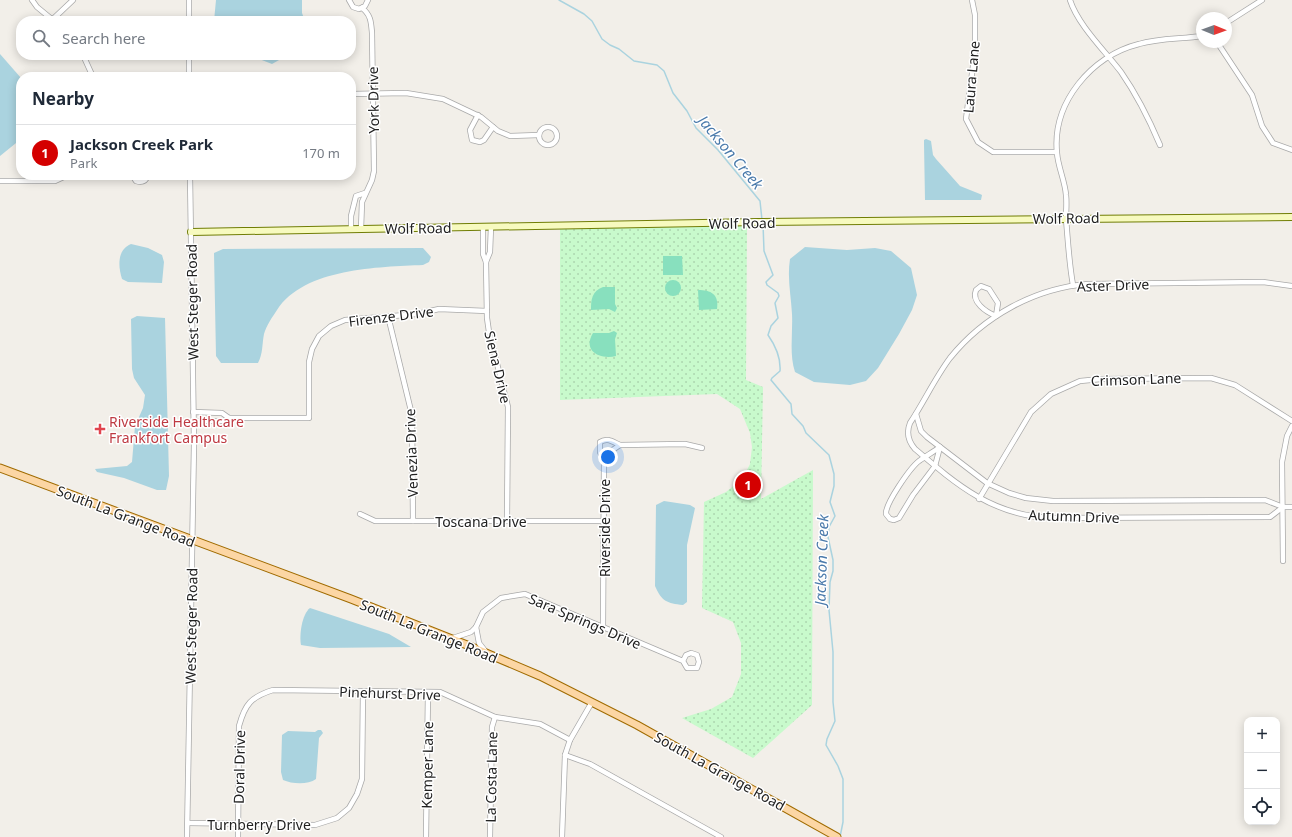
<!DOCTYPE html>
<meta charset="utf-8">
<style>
body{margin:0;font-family:"Noto Sans",sans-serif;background:#f2f2f3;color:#1f2937}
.controls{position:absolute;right:12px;bottom:12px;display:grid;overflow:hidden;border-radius:8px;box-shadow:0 2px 10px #0003}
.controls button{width:36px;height:36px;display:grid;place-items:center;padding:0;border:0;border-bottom:1px solid #e0e1e3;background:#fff;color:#1f2937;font:20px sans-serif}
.compass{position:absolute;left:1196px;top:12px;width:36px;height:36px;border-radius:50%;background:#fff;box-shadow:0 2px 10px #0003;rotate:91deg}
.you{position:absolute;left:608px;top:457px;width:14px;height:14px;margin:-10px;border:3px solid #fff;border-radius:50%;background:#1a73e8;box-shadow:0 0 0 6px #1a73e833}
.badge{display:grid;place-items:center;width:26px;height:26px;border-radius:50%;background:#d40000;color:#fff;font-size:13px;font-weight:700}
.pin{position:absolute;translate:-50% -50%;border:2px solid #fff;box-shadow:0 1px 4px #0006}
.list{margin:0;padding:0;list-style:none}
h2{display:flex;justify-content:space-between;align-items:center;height:52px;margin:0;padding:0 16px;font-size:17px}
h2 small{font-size:13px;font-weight:400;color:#747a83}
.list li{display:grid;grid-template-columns:26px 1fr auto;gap:12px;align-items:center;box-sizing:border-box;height:56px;padding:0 16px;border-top:1px solid #e0e1e3}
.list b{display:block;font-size:15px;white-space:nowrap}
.list p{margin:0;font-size:13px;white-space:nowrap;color:#747a83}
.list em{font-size:13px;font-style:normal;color:#747a83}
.icon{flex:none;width:22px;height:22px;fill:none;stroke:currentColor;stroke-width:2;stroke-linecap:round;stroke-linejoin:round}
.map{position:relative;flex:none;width:1292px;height:837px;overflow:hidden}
.search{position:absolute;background:#fff;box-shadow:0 2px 10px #0003;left:16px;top:16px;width:340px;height:44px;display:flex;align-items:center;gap:10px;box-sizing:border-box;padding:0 14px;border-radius:16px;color:#747a83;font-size:15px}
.panel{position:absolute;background:#fff;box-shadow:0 2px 10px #0003;left:16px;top:72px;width:340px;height:108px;border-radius:16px}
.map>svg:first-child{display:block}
.park{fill:url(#park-dots)}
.pitch{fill:#88e0be}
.water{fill:#aad3df}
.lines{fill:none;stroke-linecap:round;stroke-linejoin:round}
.stream{stroke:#aad3df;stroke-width:1.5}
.minor-casing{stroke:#a9a9a9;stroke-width:6}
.secondary-casing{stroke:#707d05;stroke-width:8}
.primary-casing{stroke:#a06b00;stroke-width:9}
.minor{stroke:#fff;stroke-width:4.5}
.secondary{stroke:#f7fabf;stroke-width:6}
.primary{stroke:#fcd6a4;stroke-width:7}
.health-dot{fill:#e0444e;stroke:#fff;stroke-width:1.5}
.labels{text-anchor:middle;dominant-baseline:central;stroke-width:3;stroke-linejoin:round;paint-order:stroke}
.street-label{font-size:14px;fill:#222;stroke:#fff}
.health-label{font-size:14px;fill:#be3a42;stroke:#fff;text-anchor:start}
.water-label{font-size:15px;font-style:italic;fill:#4a7aab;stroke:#fff}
</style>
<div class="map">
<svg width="1292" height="837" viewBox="0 0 1292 837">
<defs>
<pattern id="park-dots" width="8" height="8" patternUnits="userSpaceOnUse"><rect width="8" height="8" fill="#c8facc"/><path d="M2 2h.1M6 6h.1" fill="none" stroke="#acd6af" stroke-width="1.8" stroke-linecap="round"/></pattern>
</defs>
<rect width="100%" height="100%" fill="#f2efe9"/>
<!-- park -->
<path class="park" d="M747,224L746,380L763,387L761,499L813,470L812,705L753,758L682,718L711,709L732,697L741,674V643L733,622L702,608L704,502L726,492L743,478L750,464L752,447L750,433L740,409L717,394L560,400V229Z"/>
<!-- pitch -->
<g class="pitch">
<path d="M663,256H682L683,275H663Z"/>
<circle cx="673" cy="288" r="8"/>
<path d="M603,287H615V304L617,308L615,312L609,309L591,310C591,299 592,291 603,287Z"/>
<path d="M698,290C711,290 719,294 717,309L699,310Z"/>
<path d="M614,331L617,333L615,339L616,356C600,360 582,351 593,333H609Z"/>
</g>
<!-- water -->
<g class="water">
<path d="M216,0H302V13L305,21H214Z"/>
<path d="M0,54L21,78V139L0,156Z"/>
<path d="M249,55H288L272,64Z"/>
<path d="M926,139L931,141L933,155L936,159L960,186L980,194L982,195L981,200H925L924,144V140Z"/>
<path d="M131,244L148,248L162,255L164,262L162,283L128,282L122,279C118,266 117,250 131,244Z"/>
<path d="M805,247L847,250L875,248L891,251L911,268L917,295L912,310L899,334L878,368L866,381L850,385L814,382L795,372C789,354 793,333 792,314C791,295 787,278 790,259Z"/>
<path d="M423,248L431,257L429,262L423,265C379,267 304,268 277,310C273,316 266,326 264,334C262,344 263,354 258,363H221L216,356L214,253L223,249Z"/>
<path d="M137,316L165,318L169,476L166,490H157L124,478L97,472L95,469L127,466L132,462L135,426L143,408L145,395L134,378L132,369L131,319Z"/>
<path d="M664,501L690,505L695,508L687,545V602L683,605C667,603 662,602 655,586L656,505Z"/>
<path d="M310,608L389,634L411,647L320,648L301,645C299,635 302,614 310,608Z"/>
<path d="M318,730H321L323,733L319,738L316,779C308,785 292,784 283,780L281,772L282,735L288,731L315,732Z"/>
</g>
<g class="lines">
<!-- stream -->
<g class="stream">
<path d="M559,0L584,14L592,21L602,39L610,45L619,49L634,61L657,65L664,71L673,93L687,111L696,128L718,150L760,201L762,220"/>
<path d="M763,224L764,251L773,275L766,282L767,285L778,293L779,296L775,303L778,318L771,326L768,335C775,345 781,358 780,371L772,378L771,380L791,404L792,414L803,426L806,433L829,455L834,474V486L830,502L835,516L829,527L828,537L833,560V571L830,582L829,610L833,652V702L835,721L827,739L826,745L838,766L843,779V822L840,837"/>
</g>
<!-- minor casing -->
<g class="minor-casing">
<g id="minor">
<path d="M32,0L37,7L54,21"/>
<path d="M349,0L353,7L359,9L365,6L368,0"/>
<path d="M972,0L975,15V51L966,119L978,142L993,152H1056"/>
<path d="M1070,0C1078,25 1105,51 1121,72C1137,95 1149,119 1160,145"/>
<path d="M52,20L73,0"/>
<path d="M189,21V0"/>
<path d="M1226,23L1262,0"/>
<path d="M1217,42L1252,95L1262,126L1273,143L1292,150"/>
<path d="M83,55L93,77"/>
<path d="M189,77V55"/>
<path d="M351,94L406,93L443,99L481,117L498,131L510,136L539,135"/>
<path d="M478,115L470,130L472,140L480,142L484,140L493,127"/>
<circle cx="548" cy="136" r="9"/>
<path d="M132,175L136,181C142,183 146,181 148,175"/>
<path d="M0,181H55L68,175"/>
<path d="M483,227V254L486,262L487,318L489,332L508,407L507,521"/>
<path d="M351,229V216L356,196L365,193"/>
<path d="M361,229L362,202L372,180L374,171L372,33C371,22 371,15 362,8"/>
<path d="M486,262L490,252L491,227"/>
<path d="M1073,285C1069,263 1068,241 1066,219C1066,211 1067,203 1066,195C1065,181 1058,167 1057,153C1052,103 1091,56 1139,44C1159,38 1182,39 1202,36"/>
<path d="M981,286L989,289L998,303L996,316C986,312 971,302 976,290Z"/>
<path d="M388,316L412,415L413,521"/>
<path d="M193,412L222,413L229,418H309V362L312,349L319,336L331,326L345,320L417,314L439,309L487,311"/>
<path d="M916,414L921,431L927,437L987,483L1009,493L1026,498L1053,501L1265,500L1283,507H1292"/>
<path d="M194,421H224L229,418"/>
<path d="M940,447L935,466L913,495L899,518L894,520L890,519L886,514C885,504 910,468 919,461C926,456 933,452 940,447Z"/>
<path d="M604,461L600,452V442C607,437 613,442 620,445"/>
<path d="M979,499L1031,412L1051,394L1080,381L1101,379L1211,378L1235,385L1292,421"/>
<path d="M1283,507L1270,517L1052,518C993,516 957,485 915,449C908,441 906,433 910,423C924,402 935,378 950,358C984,316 1035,288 1088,284L1263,282L1292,286"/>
<path d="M360,514L375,521H603"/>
<path d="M1283,561L1282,462L1287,436L1292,426"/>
<path d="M476,627L479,643L486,652"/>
<path d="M603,629L604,461L608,453L620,445L685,444L702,448"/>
<path d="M453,638L471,632L476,627L483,612L501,598L525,594L683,661L687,668H697L699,662L697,655L691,653L686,655L683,661"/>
<path d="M565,755L590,764L721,837"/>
<path d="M188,823L315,825L337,818L349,808L357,794L362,779L363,691"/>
<path d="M187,837L194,444L190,175"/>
<path d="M238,837L239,726C245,704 251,697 273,690L440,692L495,717L540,724L570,740"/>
<path d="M426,837L428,692"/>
<path d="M490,837L492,727L495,717"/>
<path d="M562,837L565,755L570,740L592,702"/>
</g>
</g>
<!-- secondary casing -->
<g class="secondary-casing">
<path id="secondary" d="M191,232L758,222L1292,217"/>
</g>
<!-- primary casing -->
<g class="primary-casing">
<path id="primary" d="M0,468L351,599L467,645L540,676L637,725L837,837"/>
</g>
<!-- minor -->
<use href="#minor" class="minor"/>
<!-- secondary -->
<use href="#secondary" class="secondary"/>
<!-- primary -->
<use href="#primary" class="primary"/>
</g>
<!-- markers -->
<path class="health-dot" d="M98 423h4v4h4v4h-4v4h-4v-4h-4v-4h4z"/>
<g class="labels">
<!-- street labels -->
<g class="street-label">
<text transform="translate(971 77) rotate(-85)">Laura Lane</text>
<text transform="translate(373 100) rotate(-91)">York Drive</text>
<text transform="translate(1066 218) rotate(-1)">Wolf Road</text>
<text transform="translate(742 223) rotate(-1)">Wolf Road</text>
<text transform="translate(418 228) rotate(-1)">Wolf Road</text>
<text transform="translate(1113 285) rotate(-2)">Aster Drive</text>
<text transform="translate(192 302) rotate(-91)">West Steger Road</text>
<text transform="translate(391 316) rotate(-7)">Firenze Drive</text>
<text transform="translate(498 367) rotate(77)">Siena Drive</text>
<text transform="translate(1136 379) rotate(-2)">Crimson Lane</text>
<text transform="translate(411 453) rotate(-92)">Venezia Drive</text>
<text transform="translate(126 516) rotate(21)">South La Grange Road</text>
<text transform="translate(1074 516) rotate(2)">Autumn Drive</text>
<text x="481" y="521">Toscana Drive</text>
<text transform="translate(604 528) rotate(-90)">Riverside Drive</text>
<text transform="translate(585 621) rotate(23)">Sara Springs Drive</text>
<text transform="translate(191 626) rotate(-89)">West Steger Road</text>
<text transform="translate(429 631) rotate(22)">South La Grange Road</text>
<text transform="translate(390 693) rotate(2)">Pinehurst Drive</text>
<text transform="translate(427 765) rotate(-89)">Kemper Lane</text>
<text transform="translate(239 767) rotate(-89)">Doral Drive</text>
<text transform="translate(720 771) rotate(29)">South La Grange Road</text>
<text transform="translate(491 777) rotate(-89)">La Costa Lane</text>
<text x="259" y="824">Turnberry Drive</text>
</g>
<!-- health labels -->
<g class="health-label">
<text x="109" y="421">Riverside Healthcare<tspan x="109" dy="16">Frankfort Campus</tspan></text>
</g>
<!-- water labels -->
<g class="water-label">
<text transform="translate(731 152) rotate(50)">Jackson Creek</text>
<text transform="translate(821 560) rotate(-88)">Jackson Creek</text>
</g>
</g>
</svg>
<div class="controls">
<button>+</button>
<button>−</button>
<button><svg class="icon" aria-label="locate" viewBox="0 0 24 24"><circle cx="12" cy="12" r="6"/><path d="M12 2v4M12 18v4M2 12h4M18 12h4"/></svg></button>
</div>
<svg class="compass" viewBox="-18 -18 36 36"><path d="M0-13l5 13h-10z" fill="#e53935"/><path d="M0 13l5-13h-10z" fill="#747a83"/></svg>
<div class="you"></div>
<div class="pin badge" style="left:748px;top:485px">1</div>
<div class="search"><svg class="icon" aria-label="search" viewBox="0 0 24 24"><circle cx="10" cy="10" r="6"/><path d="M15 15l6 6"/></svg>Search here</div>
<section class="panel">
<h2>Nearby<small></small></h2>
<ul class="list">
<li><span class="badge">1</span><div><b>Jackson Creek Park</b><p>Park</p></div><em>170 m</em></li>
</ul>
</section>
</div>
